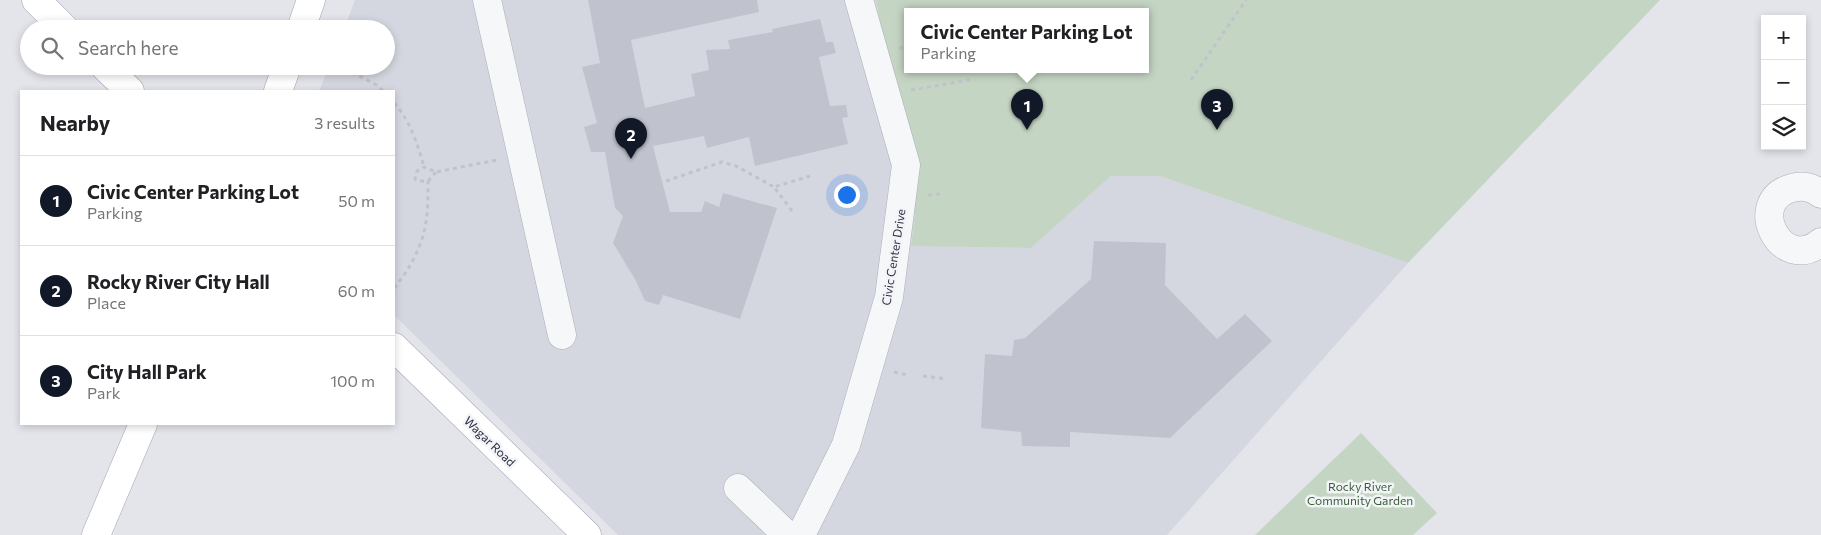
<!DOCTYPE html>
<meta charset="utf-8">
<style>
body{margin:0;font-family:Commissioner,sans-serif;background:#f6f6f6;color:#202124}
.controls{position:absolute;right:15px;top:15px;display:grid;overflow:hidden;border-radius:0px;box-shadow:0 2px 8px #0003}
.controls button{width:45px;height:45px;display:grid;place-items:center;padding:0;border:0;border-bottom:1px solid #e0e0e0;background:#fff;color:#202124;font:25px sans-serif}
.you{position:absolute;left:846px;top:194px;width:18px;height:18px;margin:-12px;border:4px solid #fff;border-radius:50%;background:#1a73e8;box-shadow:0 0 0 8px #1a73e833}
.badge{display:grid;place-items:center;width:32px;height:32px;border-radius:50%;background:#111827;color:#fff;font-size:16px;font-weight:700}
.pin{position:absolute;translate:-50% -41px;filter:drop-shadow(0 1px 2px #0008)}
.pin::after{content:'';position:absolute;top:26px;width:18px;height:15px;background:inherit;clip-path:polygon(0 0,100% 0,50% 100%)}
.popup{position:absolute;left:904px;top:8px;width:245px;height:65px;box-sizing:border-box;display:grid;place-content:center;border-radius:0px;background:#fff;filter:drop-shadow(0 1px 4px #0005);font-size:16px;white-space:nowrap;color:#757577}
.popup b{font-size:19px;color:#202124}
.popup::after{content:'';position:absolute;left:50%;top:100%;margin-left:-10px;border:10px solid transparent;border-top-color:#fff}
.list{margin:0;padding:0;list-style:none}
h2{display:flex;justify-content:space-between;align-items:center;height:65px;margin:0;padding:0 20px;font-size:21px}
h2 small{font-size:16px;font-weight:400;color:#757577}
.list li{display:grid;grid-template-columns:32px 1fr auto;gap:15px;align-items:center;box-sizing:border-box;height:90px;padding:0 20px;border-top:1px solid #e0e0e0}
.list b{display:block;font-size:19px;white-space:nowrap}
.list p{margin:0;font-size:16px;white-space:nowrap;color:#757577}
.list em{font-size:16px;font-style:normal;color:#757577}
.icon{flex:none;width:28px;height:28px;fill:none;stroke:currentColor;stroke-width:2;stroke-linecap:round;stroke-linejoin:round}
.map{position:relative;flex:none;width:1821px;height:535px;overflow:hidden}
.search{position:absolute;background:#fff;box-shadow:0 2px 8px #0003;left:20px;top:20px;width:375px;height:55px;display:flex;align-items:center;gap:12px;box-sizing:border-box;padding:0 18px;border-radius:28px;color:#757577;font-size:19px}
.panel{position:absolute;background:#fff;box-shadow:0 2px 8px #0003;left:20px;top:90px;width:375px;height:335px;border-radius:0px}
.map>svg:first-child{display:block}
.built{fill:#d5d7e0}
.green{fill:#c5d5c4;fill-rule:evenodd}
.building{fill:#c0c3ce}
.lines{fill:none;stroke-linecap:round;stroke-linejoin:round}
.minor-casing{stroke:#acafb9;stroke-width:29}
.major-casing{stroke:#a2a7b7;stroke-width:29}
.path{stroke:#c1c3ca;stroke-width:3;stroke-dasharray:4 4;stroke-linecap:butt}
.minor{stroke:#f6f7f9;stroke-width:28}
.major{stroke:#fff;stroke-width:28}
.labels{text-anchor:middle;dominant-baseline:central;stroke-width:5;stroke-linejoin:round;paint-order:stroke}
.street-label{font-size:12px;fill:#2a3044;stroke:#f3f4f8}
.park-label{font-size:12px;fill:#386037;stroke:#f3f4f8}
</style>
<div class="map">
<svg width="1821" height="535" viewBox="0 0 1821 535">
<rect width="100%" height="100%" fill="#e3e5eb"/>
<!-- built -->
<path class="built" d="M355,0H876L915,212L911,245L1031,248L1111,176H1160L1408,263L1167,535H618L394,315V91H319L329,66H386V29H344Z"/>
<!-- green -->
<g class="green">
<path d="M876,0H1660L1408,263L1160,176H1111L1031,248L911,246L915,212ZM908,11H1146V69H908Z"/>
<path d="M1361,433L1437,513L1413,535H1255Z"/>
</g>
<!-- building -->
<g class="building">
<path d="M588,0H757L759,12L631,40L645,108L695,96L691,74L709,70L706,50L730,49L728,40L773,32L772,29L820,19L826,42H833L836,53L819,57L830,106L846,105L848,117L842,118L848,144L755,166L749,137L707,148L704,136L653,146L670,212H701L705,201L719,207L723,193L777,208L740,319L663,295L659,305L645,301L636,281L613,243L623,216L615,208L605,152H591L584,127L597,123L582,67L600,63Z"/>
<path d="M1094,241L1166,243L1165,285L1217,339L1245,314L1272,341L1170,438L1070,432V447L1022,446L1021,432L981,428L985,354L1012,356L1014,340L1025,338L1091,279Z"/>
</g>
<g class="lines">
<!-- minor casing -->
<g class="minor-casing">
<g id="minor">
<path d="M487,0L562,335"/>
<path d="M1821,194C1812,187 1802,185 1792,188C1744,201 1781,275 1821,242"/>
<path d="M738,488L787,535"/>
<path d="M801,535L846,445L889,297L906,165L859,0"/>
</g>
</g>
<!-- major casing -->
<g class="major-casing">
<g id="major">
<path d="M36,0L65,29"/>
<path d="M301,29L311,0"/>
<path d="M104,66L130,91"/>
<path d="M278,91L287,66"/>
<path d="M394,347L587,535"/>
<path d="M96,535L143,424"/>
</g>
</g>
<!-- path -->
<g class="path">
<path d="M899,48L908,47"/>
<path d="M345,69L377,85L383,91"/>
<path d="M1191,80L1246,0"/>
<path d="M911,90L970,80"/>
<path d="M394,103C410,120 418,145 424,167"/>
<path d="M436,172L428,181H420L415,179L417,171L424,167L436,172L497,160"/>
<path d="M666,181L722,162L736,166L774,187"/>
<path d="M928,195L940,194"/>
<path d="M792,211L774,187L810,176"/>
<path d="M394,288C407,273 419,252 424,232C428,217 428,198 428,181"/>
<path d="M894,372L908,375"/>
<path d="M923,376L946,379"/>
</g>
<!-- minor -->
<use href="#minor" class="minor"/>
<!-- major -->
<use href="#major" class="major"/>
</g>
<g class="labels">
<!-- street labels -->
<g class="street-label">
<text transform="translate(893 257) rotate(-81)">Civic Center Drive</text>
<text transform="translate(490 441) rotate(44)">Wagar Road</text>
</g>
<!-- park labels -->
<g class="park-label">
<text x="1360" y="486">Rocky River<tspan x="1360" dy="14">Community Garden</tspan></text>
</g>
</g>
</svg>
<div class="controls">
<button>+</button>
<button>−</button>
<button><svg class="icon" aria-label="layers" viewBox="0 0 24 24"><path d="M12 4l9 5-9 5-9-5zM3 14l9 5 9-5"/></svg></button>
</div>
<div class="you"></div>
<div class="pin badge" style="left:1027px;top:130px">1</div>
<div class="popup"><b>Civic Center Parking Lot</b>Parking</div>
<div class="pin badge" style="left:631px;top:159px">2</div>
<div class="pin badge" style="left:1217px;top:130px">3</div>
<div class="search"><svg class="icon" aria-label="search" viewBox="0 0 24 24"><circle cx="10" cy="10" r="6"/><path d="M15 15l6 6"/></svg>Search here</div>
<section class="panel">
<h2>Nearby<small>3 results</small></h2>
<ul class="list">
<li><span class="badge">1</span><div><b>Civic Center Parking Lot</b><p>Parking</p></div><em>50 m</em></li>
<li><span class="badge">2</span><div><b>Rocky River City Hall</b><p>Place</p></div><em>60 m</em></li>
<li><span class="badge">3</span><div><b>City Hall Park</b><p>Park</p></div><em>100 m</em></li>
</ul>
</section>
</div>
